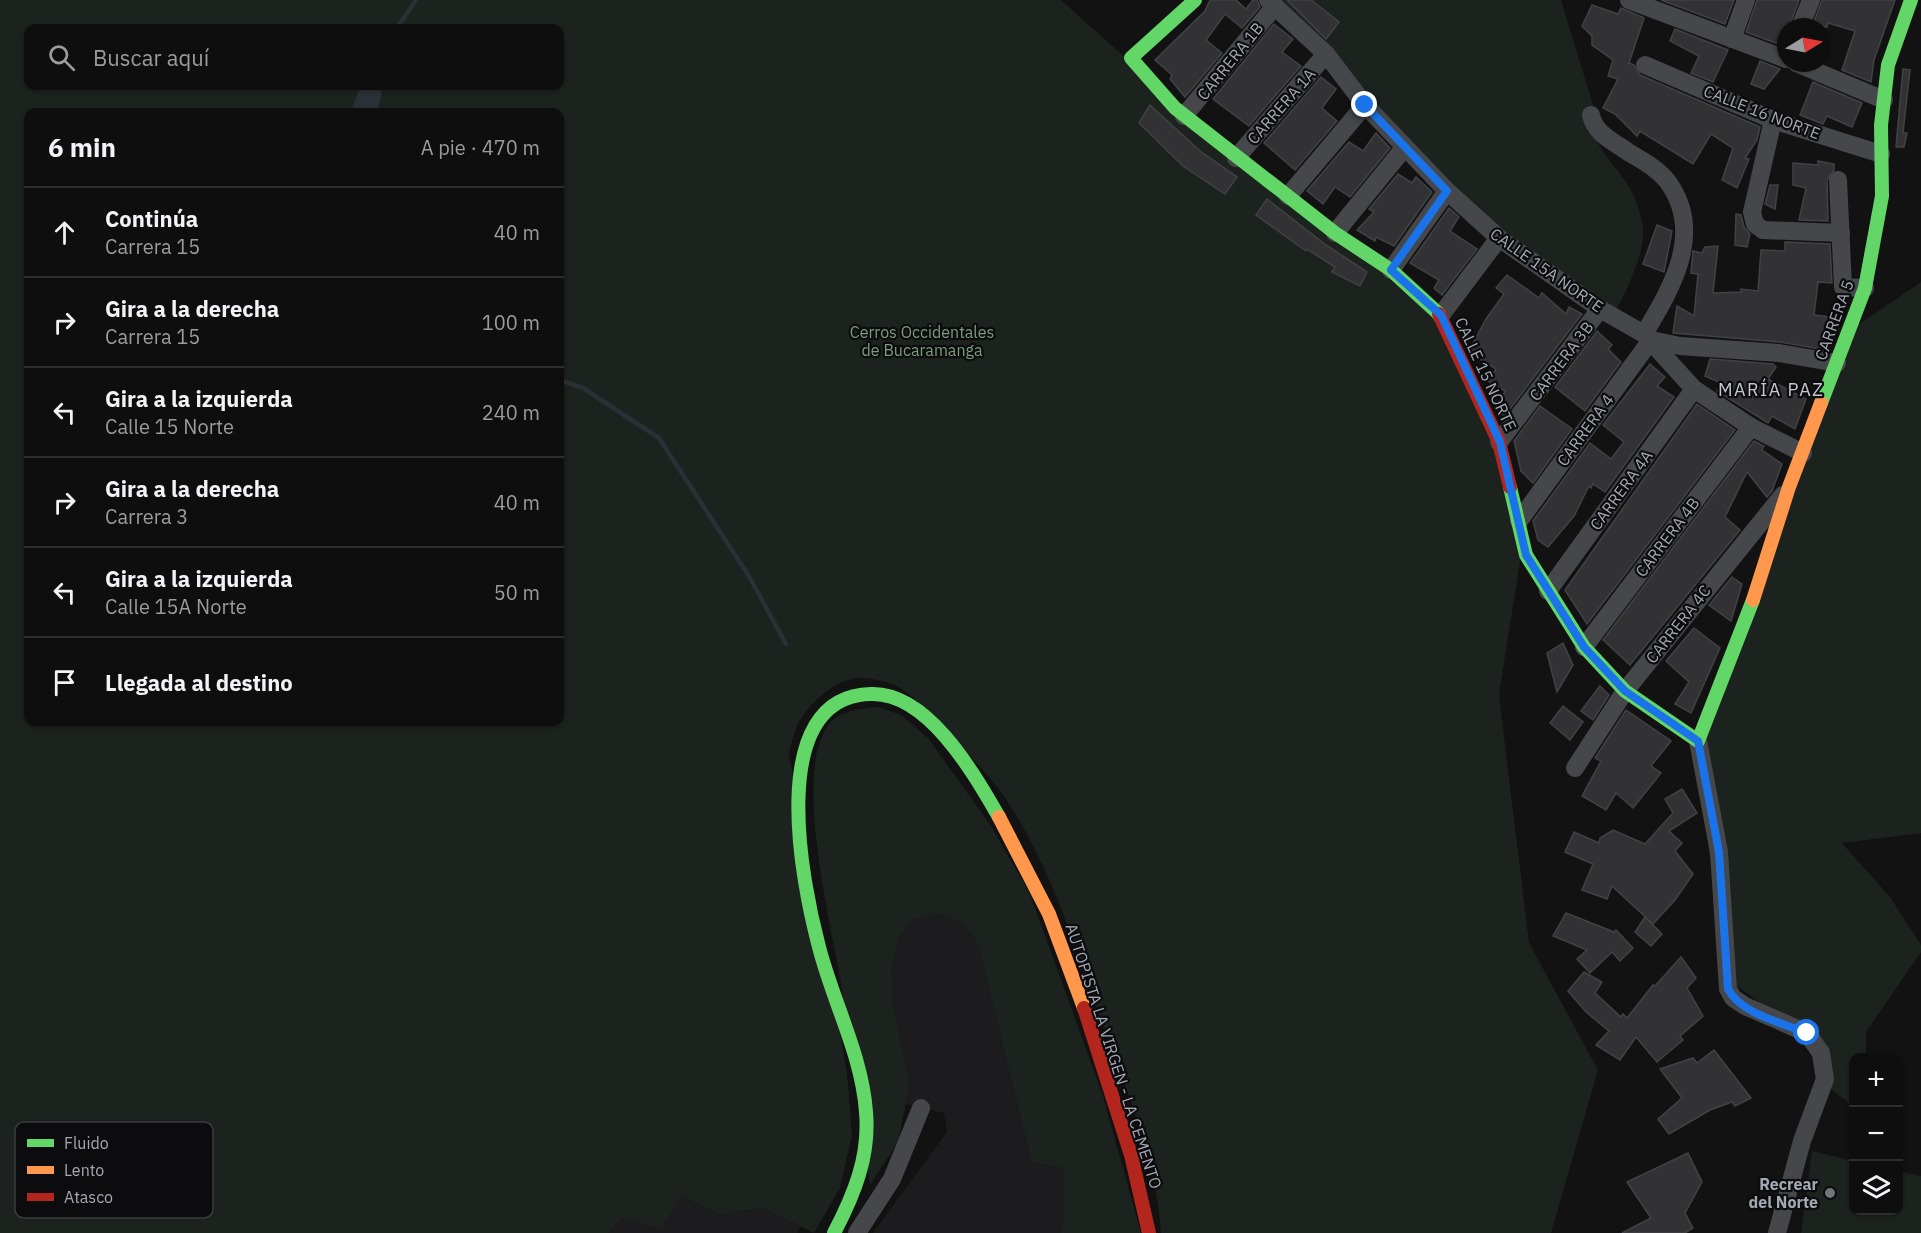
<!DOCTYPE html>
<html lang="es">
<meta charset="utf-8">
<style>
body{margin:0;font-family:"IBM Plex Sans",sans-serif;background:#171717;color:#f1f3f6}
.controls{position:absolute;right:18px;bottom:18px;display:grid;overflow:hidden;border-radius:12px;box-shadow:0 2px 4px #0004}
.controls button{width:54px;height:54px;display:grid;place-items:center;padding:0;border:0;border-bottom:2px solid #2e2e2e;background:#0e0e0e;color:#f1f3f6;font:30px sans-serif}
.compass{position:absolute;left:1777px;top:18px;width:54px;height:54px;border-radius:50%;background:#0e0e0e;box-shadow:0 2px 4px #0004;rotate:80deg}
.stop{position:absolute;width:18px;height:18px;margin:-14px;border:4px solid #1a73e8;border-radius:50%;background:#fff}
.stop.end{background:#1a73e8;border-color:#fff;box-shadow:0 2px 6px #0008}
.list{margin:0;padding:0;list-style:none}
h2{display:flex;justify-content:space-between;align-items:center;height:78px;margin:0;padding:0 24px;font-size:26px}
h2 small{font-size:20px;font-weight:400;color:#9b9c9e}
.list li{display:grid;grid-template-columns:39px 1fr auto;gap:18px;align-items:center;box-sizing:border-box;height:90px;padding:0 24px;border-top:2px solid #2e2e2e}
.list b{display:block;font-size:22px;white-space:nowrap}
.list p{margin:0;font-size:20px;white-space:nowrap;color:#9b9c9e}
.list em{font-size:20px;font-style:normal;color:#9b9c9e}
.icon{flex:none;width:33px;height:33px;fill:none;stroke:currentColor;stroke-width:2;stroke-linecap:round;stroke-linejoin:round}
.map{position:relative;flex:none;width:1921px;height:1233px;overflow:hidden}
.search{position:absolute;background:#0e0e0e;box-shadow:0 2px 4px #0004;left:24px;top:24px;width:540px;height:66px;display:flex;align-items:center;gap:15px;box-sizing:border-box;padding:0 21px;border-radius:12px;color:#9b9c9e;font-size:22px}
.panel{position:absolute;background:#0e0e0e;box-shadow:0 2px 4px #0004;left:24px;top:108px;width:540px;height:618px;border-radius:12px}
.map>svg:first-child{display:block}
.built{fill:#1c1c1e}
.green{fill:#1c221d;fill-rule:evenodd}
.water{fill:#2a3136}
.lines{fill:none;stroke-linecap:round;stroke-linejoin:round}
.stream{stroke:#2a3136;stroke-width:4.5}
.building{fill:#323235;stroke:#414245;stroke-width:1.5}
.street{stroke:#46474b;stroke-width:18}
.fast{stroke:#63d668;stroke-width:14}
.slow{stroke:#ff974d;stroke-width:14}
.jam{stroke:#b3261e;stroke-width:14}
.route{stroke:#1a73e8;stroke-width:8}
.poi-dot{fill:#71747a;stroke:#0c0c0e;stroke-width:2}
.labels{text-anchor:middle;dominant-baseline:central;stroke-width:4.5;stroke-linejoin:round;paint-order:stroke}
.street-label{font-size:16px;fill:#a4a8b2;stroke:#0c0c0e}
.park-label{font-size:16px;fill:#7c9c7d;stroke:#0c0c0e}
.poi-label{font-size:16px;font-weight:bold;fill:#a4a8b2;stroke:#0c0c0e;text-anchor:end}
.neighbourhood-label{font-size:18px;letter-spacing:1.5px;fill:#c4c7cf;stroke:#0c0c0e}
.key{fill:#0c0c0e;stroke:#3a3b3f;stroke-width:1.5}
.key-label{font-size:16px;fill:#a4a8b2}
</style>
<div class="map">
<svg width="1921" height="1233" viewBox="0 0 1921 1233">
<rect width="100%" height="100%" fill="#121212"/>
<!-- built -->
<g class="built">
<path d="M934,913L961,922L977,942L1032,1163L1064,1168V1214L1060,1233H873L947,1132L944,1113L906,1104L910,1083L894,1011L892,968L899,938L913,920Z"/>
<path d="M680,1196L720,1215L763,1208L801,1227L797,1233H609L622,1217Z"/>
</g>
<!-- green -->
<g class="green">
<path d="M0,0H1061L1128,60L1435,312L1495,443L1521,555L1499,695L1529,943L1598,1070L1551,1233H1161C1157,1164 1129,1097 1106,1033C1076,950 1050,860 998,788C983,768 963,750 945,732C916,701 907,681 862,678C838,676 805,706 796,728C793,736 791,745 789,754L847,1072L852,1135L840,1188L814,1233L763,1208L720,1215L680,1196L661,1229L622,1217L609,1233H0ZM28,28H560V86H28ZM28,112H560V722H28Z"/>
<path d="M1273,0H1561L1593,105C1582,135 1614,163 1628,185C1635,196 1642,216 1643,229C1645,253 1627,290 1616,311L1502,231L1450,184Z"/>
<path d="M1921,282V833L1842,843L1890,897L1921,945V952L1866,1032V1057L1854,1058L1853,1106L1815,1077L1809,1038L1726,978L1694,739L1842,336Z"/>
<path d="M879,707L901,715L928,738L991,826L1030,894L1103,1096L1141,1233H1060L1064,1214V1168L1032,1163L977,942L961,922L935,913L913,920L899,938L892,968L894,1011L910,1083L898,1142L870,1185C860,1116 851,1047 840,979C831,922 792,772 829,724C840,710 862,709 879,707Z"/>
<path d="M1812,1151L1853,1161L1854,1210H1898L1899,1171L1921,1176V1233H1801Z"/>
</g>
<!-- water -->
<path class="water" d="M360,86H383L378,112H351Z"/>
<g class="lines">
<!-- stream -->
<g class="stream">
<path d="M397,28L416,0"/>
<path d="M560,380L583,388L659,438L750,578L786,644"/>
</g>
</g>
<!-- building -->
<g class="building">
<path d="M1210,0H1236L1246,9L1253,0H1257L1260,7L1242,28L1225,14L1206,40L1222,53L1185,97L1170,79L1172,75L1155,60L1205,11Z"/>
<path d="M1287,0H1311L1339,22L1326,39Z"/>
<path d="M1661,0H1734L1725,24Z"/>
<path d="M1757,0H1799L1789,27H1786V47L1746,32Z"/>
<path d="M1822,0H1895L1874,60L1871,82L1842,70L1855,31L1828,23L1827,27H1812Z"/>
<path d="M1592,5L1618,14L1621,8L1644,18L1629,63L1634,65L1640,75L1760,127L1757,140L1745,158L1749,159L1737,188L1722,180L1733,148L1711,134L1693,164L1640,131L1637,136L1615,114L1603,108L1618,79L1608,76L1613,60L1592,45V36L1582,26Z"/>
<path d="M1274,24L1293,39L1282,52L1301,66L1249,126L1213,99Z"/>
<path d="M1675,29L1728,50L1713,82L1691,73L1699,56L1670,41Z"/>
<path d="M1760,61L1780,69L1764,89L1751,84Z"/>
<path d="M1903,69L1910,70L1903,133H1907L1904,147H1896Z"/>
<path d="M1321,77L1336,89L1322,108L1337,121L1295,170L1264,143Z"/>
<path d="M1813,82L1862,103L1852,127L1827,116L1823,124L1800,115Z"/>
<path d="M1150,105L1200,151L1237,177L1225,194L1183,166L1139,123Z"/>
<path d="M1376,133L1390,148L1350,197L1335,187L1323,204L1307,191L1349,142L1363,151Z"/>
<path d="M1818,161L1834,164V170L1827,180L1828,221L1799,220L1806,188L1793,185V163L1818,165Z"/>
<path d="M1398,174L1412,183L1416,177L1432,192L1394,246L1376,237L1375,241L1357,230L1374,212L1369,209Z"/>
<path d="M1770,185H1778L1775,209L1765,204Z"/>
<path d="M1267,199L1326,245L1367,272L1360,286L1332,272L1335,267L1307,249L1306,251L1256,215Z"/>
<path d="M1449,208L1459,217L1450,231L1477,249L1442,295L1434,288L1439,280L1410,263Z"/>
<path d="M1736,214L1741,215L1744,227L1750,234L1747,247L1735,245Z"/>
<path d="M1657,225L1672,231L1664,272L1643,264Z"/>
<path d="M1785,242L1830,244L1832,283L1818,282L1814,315L1830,317L1825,350L1780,342L1673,333L1677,306L1694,316L1698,274L1691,273L1693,251L1702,253L1705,247L1718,246L1713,293L1741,292V289L1758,291L1761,250L1785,251Z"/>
<path d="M1507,275L1539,298L1542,293L1566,314L1569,307L1582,314L1504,417L1499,406L1505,391L1488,381L1496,369L1475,356L1471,347L1486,319L1504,294L1496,288Z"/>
<path d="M1597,331L1612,345L1608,349L1621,362L1585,411L1555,387Z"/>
<path d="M1710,359L1773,364L1776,367L1768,379L1806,399L1795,429L1772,416L1768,423L1717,391L1721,383L1705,376Z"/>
<path d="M1650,364L1665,377L1657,386L1674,397L1605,492L1593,484L1591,488L1589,486L1574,516L1548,547L1538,540L1533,521L1590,443L1611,459L1624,442L1603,425Z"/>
<path d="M1697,404L1735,430L1587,624L1565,590Z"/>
<path d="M1540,406L1572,429L1533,483L1521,471L1514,441Z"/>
<path d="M1754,441L1764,446L1762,450L1782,464L1772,491L1767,497L1747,472L1725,517L1740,530L1630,665L1603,640Z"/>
<path d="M1732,577L1742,584L1731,621L1709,605Z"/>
<path d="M1694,628L1720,648L1691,713L1675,704L1689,682L1666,661Z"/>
<path d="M1563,643L1573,665L1557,692L1547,653Z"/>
<path d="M1600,686L1609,695L1593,720L1581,711Z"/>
<path d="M1563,706L1583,722L1570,740L1550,723Z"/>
<path d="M1626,710L1671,741L1651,766L1661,773L1633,808L1616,793L1606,810L1582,796L1601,761L1595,758Z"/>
<path d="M1682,789L1697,813L1669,831L1682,843L1675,851L1693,874L1675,900L1653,924L1612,886L1607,899L1582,890L1593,864L1565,852L1574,832L1599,843L1600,838L1613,830L1645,844L1673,813L1665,799Z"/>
<path d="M1566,913L1614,932L1616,930L1633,948L1620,961L1612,952L1590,973L1577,959L1587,950L1553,936Z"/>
<path d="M1645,917L1662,934L1651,946L1635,932Z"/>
<path d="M1681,957L1696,978L1687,988L1703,1016L1680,1036L1683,1040L1657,1062L1636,1037L1620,1060L1596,1045L1609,1031L1586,1012L1568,991L1584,972L1602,982L1595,993L1621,1017L1623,1014L1627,1018L1653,985L1655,986Z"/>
<path d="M1714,1050L1751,1098L1735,1106L1732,1102L1710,1110L1669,1134L1658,1119L1682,1098L1660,1069L1693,1058L1697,1063Z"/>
<path d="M1688,1153L1702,1182L1685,1213L1693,1228L1685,1233H1622L1651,1218L1627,1182Z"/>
</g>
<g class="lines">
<!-- street -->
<g class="street">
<path d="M1268,0L1326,54L1365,105L1447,191L1499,238L1600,309L1644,334L1694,389L1751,427L1803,453"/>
<path d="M1629,0L1786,59"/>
<path d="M1800,27L1811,0"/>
<path d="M1732,39L1746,0"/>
<path d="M1796,63L1884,100"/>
<path d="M1645,65L1773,120L1881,154"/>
<path d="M1591,115C1595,134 1613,141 1628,152C1642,160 1658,169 1668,182C1705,233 1671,289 1644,334"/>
<path d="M1184,116L1275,6"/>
<path d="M1773,120L1752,212L1755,224L1763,230L1841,233"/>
<path d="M1236,158L1326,54"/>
<path d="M1838,180L1843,287L1865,288"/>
<path d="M1288,196L1365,105"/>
<path d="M1335,233L1405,147"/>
<path d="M1391,270L1447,191"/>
<path d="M1441,315L1499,238"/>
<path d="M1651,340L1680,346L1779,353L1837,363"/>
<path d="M1499,442L1600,309"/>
<path d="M1519,521L1651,340"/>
<path d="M1548,591L1694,389"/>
<path d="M1584,647L1751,427"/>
<path d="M1698,741L1719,852L1728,989L1733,998L1745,1006L1807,1033L1821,1053L1825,1079L1802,1141L1777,1233"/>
<path d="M1575,768L1625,691L1783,495"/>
<path d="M857,1233L892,1179L921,1108"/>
</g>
<!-- fast -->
<g class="fast">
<path d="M1195,0L1131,58L1175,108L1335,233L1391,270L1439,314"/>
<path d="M1821,403L1865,288L1882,196L1881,125L1888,65L1911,0"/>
<path d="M1510,487L1526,555L1584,647L1625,691L1698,741L1753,600"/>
<path d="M834,1233C854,1195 870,1156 866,1112C862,1055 833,1002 819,947C802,883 764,696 871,694C928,692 974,774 999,817"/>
</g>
<!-- slow -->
<g class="slow">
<path d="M1753,600L1789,487L1821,403"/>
<path d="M999,817L1049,914L1084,1008"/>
</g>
<!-- jam -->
<g class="jam">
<path d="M1439,314L1499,442L1510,487"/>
<path d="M1084,1008L1131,1155L1149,1233"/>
</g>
</g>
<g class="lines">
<!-- route -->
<path class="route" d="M1365,105L1447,191L1391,270L1441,315L1500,442L1526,555L1584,647L1625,691L1698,741L1719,852L1728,989C1741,1014 1783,1023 1807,1033"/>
</g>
<!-- markers -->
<circle class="poi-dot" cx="1830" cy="1193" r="6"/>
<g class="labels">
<!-- street labels -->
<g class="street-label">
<text transform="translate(1230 61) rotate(-51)">CARRERA 1B</text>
<text transform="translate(1281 106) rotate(-49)">CARRERA 1A</text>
<text transform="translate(1762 112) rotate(21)">CALLE 16 NORTE</text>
<text transform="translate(1547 270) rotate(35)">CALLE 15A NORTE</text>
<text transform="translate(1834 320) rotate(-70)">CARRERA 5</text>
<text transform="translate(1561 361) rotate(-53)">CARRERA 3B</text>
<text transform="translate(1486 374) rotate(65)">CALLE 15 NORTE</text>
<text transform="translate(1585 430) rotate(-54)">CARRERA 4</text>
<text transform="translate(1621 490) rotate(-54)">CARRERA 4A</text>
<text transform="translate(1667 537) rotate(-53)">CARRERA 4B</text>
<text transform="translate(1678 624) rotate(-52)">CARRERA 4C</text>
<text transform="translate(1114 1056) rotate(72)">AUTOPISTA LA VIRGEN - LA CEMENTO</text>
</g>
<!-- park labels -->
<g class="park-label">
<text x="922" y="332">Cerros Occidentales<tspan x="922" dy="18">de Bucaramanga</tspan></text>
</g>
<!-- poi labels -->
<g class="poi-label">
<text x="1818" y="1184">Recrear<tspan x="1818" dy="18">del Norte</tspan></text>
</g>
<!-- neighbourhood labels -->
<g class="neighbourhood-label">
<text x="1771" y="389">MARÍA PAZ</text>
</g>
</g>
<!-- legend -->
<rect x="15" y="1122" width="198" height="96" rx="9" class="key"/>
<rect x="27" y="1139" width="27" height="8" fill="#63d668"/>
<rect x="27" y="1166" width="27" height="8" fill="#ff974d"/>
<rect x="27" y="1193" width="27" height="8" fill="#b3261e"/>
<g class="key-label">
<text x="64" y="1149">Fluido</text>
<text x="64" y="1176">Lento</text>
<text x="64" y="1203">Atasco</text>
</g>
</svg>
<div class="controls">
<button>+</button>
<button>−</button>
<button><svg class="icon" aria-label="layers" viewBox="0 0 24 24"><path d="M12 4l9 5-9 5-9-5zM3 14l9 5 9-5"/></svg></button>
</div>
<svg class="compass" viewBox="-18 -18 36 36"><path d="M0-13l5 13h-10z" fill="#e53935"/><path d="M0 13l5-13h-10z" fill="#9b9c9e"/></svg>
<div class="stop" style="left:1807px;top:1033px"></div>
<div class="stop end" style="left:1365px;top:105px"></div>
<div class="search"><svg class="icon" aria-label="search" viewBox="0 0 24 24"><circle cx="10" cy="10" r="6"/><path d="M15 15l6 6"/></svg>Buscar aquí</div>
<section class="panel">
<h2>6 min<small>A pie · 470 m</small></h2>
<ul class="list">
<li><svg class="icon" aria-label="ahead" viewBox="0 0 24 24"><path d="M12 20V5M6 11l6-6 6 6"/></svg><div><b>Continúa</b><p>Carrera 15</p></div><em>40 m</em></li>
<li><svg class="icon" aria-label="right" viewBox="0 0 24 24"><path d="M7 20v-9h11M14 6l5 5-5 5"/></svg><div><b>Gira a la derecha</b><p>Carrera 15</p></div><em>100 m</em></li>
<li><svg class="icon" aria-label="left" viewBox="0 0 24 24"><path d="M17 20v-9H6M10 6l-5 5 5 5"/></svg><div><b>Gira a la izquierda</b><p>Calle 15 Norte</p></div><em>240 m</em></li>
<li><svg class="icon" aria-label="right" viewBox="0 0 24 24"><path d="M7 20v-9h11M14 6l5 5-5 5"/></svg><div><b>Gira a la derecha</b><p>Carrera 3</p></div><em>40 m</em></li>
<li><svg class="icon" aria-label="left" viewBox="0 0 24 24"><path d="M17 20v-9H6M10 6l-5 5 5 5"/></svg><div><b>Gira a la izquierda</b><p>Calle 15A Norte</p></div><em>50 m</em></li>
<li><svg class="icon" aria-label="arrive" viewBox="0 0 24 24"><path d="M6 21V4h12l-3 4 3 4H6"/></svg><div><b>Llegada al destino</b></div></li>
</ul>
</section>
</div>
